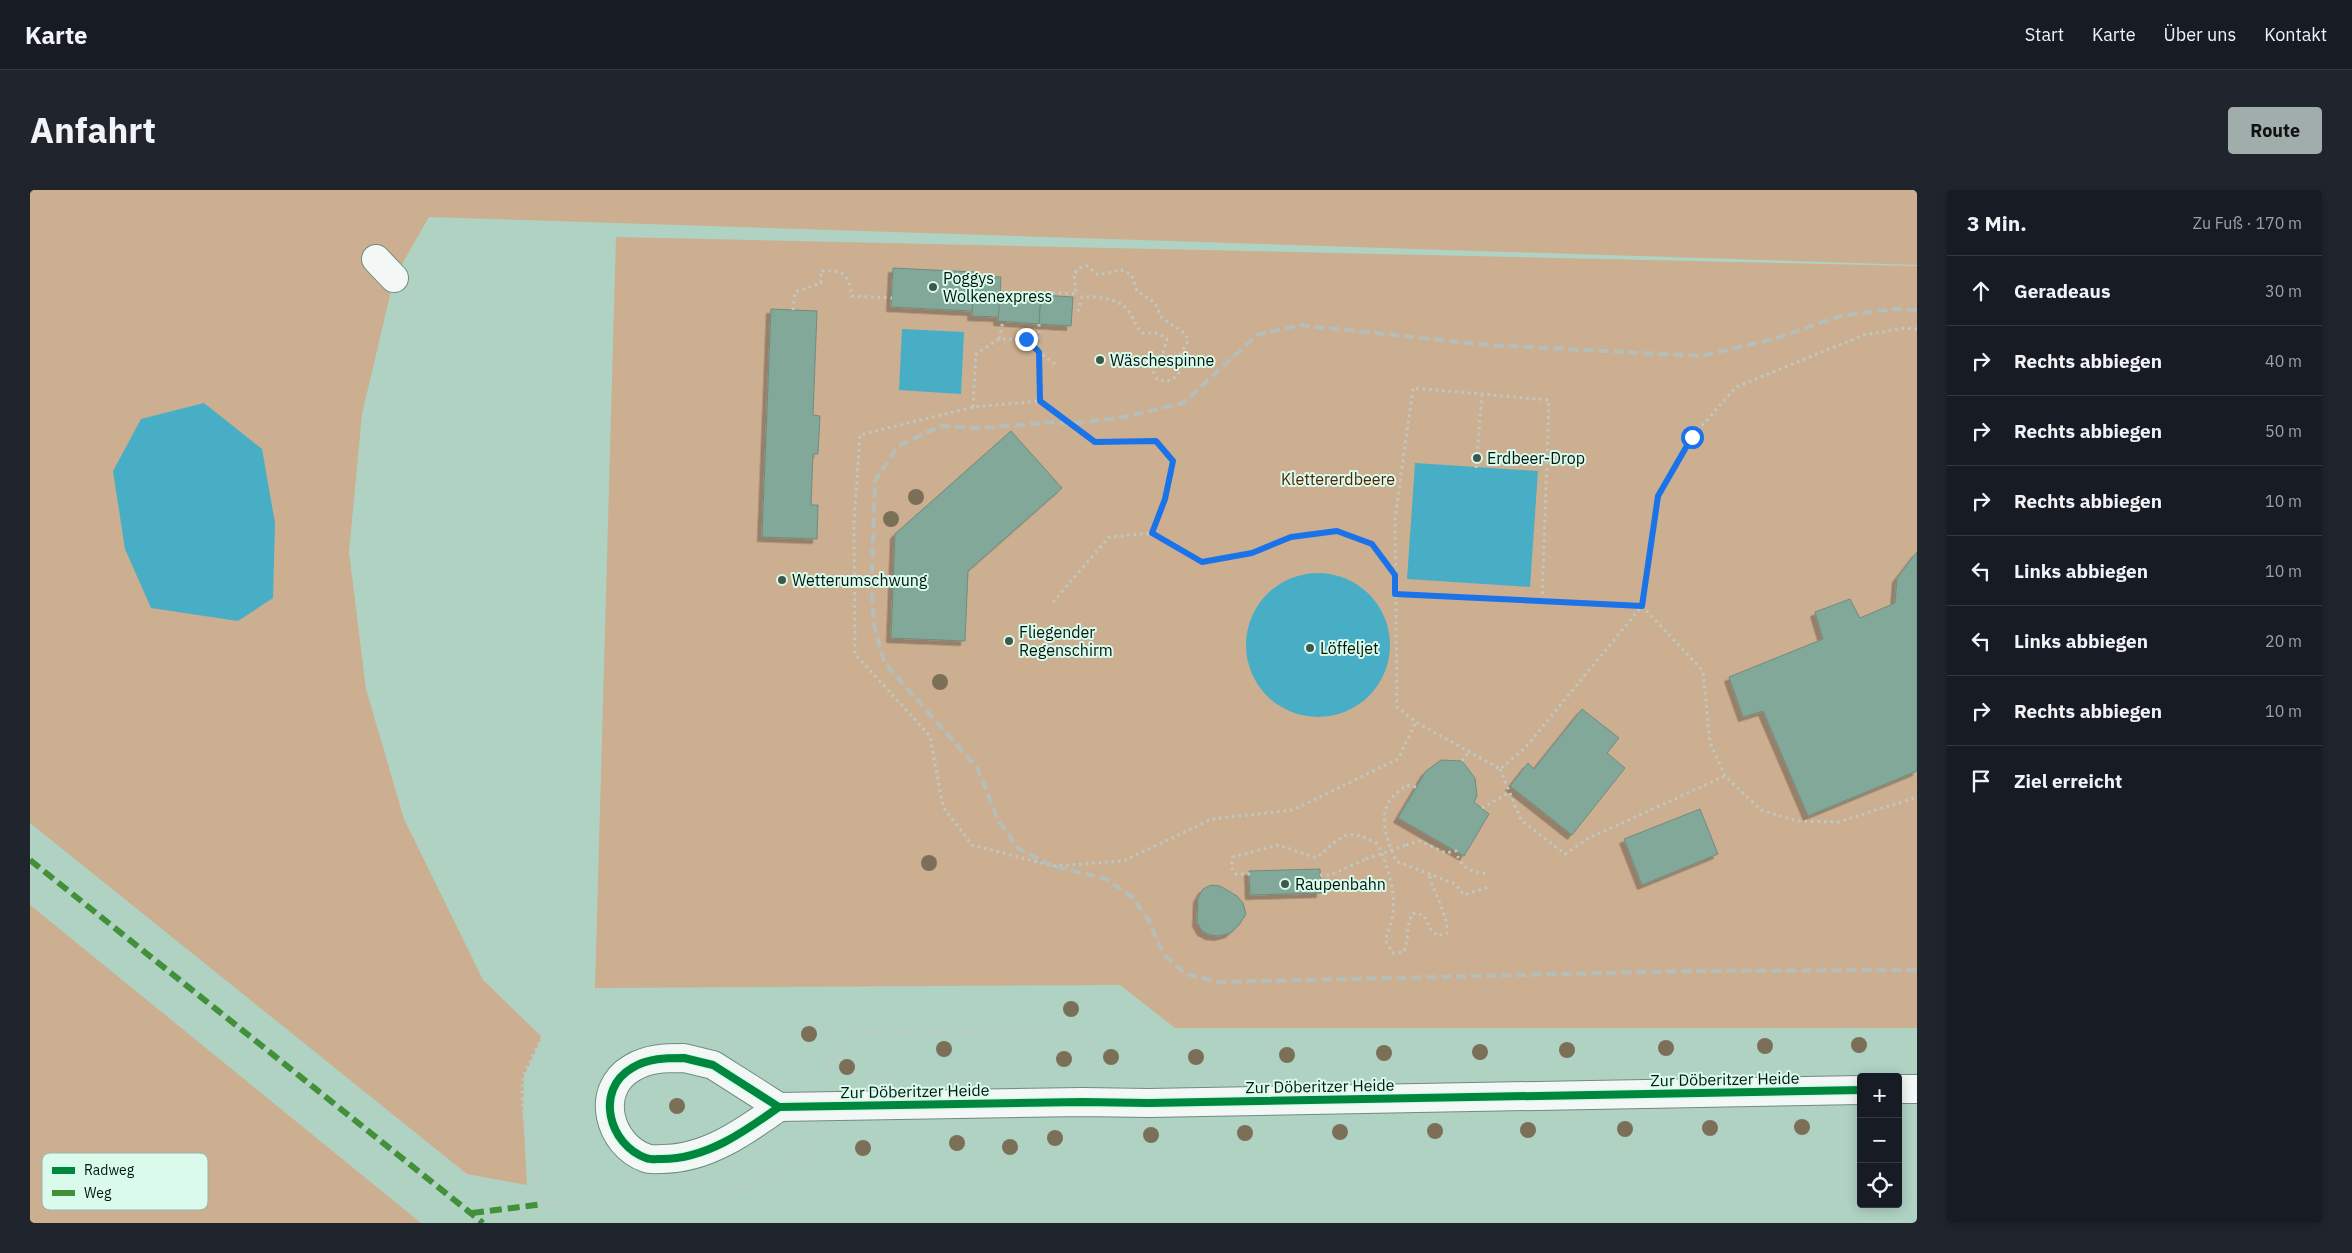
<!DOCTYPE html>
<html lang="de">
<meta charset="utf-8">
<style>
body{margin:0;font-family:"IBM Plex Sans",sans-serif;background:#20242c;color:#f1f3f6}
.controls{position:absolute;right:15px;bottom:15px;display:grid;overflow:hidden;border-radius:5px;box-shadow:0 2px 12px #0003}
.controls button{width:45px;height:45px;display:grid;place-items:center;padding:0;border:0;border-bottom:1px solid #363941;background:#171b24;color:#f1f3f6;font:25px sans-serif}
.stop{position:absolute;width:15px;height:15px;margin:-11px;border:4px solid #1a73e8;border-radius:50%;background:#fff}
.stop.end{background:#1a73e8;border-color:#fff;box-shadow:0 1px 5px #0008}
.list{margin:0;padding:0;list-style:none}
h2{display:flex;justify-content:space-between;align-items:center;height:65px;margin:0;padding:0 20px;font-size:21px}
h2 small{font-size:16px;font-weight:400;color:#9ea1a6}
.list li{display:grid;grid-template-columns:32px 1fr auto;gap:15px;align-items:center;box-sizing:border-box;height:70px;padding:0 20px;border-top:1px solid #363941}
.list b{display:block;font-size:19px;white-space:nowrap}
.list em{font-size:16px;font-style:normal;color:#9ea1a6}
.icon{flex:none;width:28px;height:28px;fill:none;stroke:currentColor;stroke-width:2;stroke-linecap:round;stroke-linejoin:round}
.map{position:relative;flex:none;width:1887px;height:1033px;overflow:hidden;border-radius:5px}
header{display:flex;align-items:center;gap:30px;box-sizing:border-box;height:70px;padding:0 25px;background:#171b24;border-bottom:1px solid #363941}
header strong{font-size:24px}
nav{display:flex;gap:28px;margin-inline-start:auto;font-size:18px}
.intro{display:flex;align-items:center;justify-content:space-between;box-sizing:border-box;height:120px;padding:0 30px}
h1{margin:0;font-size:35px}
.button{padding:12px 22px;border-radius:5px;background:#a0adaa;color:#111;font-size:18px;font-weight:700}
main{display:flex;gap:30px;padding:0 30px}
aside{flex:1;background:#171b24;border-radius:5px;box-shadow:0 2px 12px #0003}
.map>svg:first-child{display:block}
.green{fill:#ccae90}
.water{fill:#48aec6}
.building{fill:#81a899;stroke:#708c80;filter:url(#shadow)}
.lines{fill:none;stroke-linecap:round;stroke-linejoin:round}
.minor-casing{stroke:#708c80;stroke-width:30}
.path{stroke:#bec9c4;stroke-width:3;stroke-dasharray:2.5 4;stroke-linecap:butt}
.minor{stroke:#f3f8f6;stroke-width:28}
.rail{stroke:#b5bfba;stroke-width:4;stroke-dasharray:10 5;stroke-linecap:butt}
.path-bridge{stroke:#bec9c4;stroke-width:3;stroke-dasharray:2.5 4;stroke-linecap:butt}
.quiet{stroke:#429039;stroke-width:6;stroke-dasharray:12 6;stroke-linecap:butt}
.cycleway-casing{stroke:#dafaec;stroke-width:11}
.cycleway{stroke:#00873e;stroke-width:8}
.tree{fill:#7c6f58}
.route{stroke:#1a73e8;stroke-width:6}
.poi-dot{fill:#3d584d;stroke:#dafaec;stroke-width:2}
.labels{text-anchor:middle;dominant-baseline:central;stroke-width:4;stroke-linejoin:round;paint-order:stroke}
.poi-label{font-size:16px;fill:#00170e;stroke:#dafaec;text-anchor:start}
.park-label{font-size:16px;fill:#531e00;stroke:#dafaec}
.street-label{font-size:16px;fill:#00170e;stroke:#dafaec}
.key{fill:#dafaec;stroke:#99b6a9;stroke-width:1}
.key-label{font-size:14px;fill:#00170e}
</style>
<header>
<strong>Karte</strong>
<nav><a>Start</a><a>Karte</a><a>Über uns</a><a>Kontakt</a></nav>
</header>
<div class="intro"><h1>Anfahrt</h1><a class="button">Route</a></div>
<main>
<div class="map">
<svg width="1887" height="1033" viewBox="0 0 1887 1033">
<defs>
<filter id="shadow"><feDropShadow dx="-4.5" dy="4.5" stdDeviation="0" flood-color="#0004"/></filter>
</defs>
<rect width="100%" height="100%" fill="#afd2c3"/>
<!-- green -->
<g class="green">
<path d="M0,0H1887V75L399,27L364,88L332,224L319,362L336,499L374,629L453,790L512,847L494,887L493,922L497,995L437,984L0,633Z"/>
<path d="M586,47L1887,76V838H1145L1090,795L565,798Z"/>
<path d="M0,715L391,1033H0Z"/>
</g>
<!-- water -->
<g class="water">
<path d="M872,139L934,142L931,204L869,200Z"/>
<path d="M174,213L232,259L245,333L243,408L208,431L121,418L95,359L83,281L111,229Z"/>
<path d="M1385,273L1508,281L1500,397L1377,389Z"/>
<circle cx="1288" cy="455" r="72"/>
</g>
<!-- building -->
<g class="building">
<path d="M863,78L945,82L942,121L861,117Z"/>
<path d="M944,86L971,87L969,127L942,126Z"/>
<path d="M970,102L1011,105L1009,134L968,131Z"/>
<path d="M1011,105L1043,107L1041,136L1009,134Z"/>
<path d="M741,119L787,121L783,225L790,226L788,264H783L781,315H788L787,349L732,347Z"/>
<path d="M981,241L1032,298L938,381L935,451L861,448L865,344Z"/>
<path d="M1887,362V581L1778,626L1733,521L1713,527L1699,487L1793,449L1785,422L1820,409L1830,428L1865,413L1867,388Z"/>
<path d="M1552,519L1589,548L1577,563L1595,578L1542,645L1480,596L1498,573L1504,579Z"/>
<path d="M1411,570L1432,571L1445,588L1447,606L1444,612L1459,624L1434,666L1368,628L1396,581Z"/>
<path d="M1670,619L1688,664L1612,695L1594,649Z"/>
<path d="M1290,679L1291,703L1220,705L1219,681Z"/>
<path d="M1181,695L1190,696L1207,706L1213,713L1216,724L1209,735L1200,743L1189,746L1180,745L1172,741L1167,732L1168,708L1173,699Z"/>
</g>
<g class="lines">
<!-- minor casing -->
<g class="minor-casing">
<g id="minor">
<path d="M346,69L364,88"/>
<path d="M654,868L683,875L749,917C714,942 676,969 632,969C627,969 621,970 616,968C579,955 564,900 602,878C618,868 636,868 654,868Z"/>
<path d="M1868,899H1887"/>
<path d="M749,917L1052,912L1119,913L1831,900"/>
</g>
</g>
<!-- path -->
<g class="path">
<path d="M1011,105L1013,102L1046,104L1044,84L1049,78L1057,76L1068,85L1091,80L1101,84L1107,101L1125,113L1132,128L1156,144L1158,151C1156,155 1151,161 1150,166C1148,182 1156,182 1136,192L1127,189L1122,179L1124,169L1133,163L1137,149L1128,143H1112C1106,136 1104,130 1100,123C1090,108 1068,106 1052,107L1047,124"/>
<path d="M763,120L765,102L791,93V81C814,80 818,83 822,106L862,108"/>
<path d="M1009,134V162L1025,174"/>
<path d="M1887,139L1875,138L1834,145L1706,197L1662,247L1627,306L1612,416L1495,558L1470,579L1386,532L1367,517L1365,329L1383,198L1519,210L1512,412L1612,416L1673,481L1680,552L1695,586L1731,620L1767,631L1809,632L1887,607"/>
<path d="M969,149L973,131"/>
<path d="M943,217L946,164L969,149H995L1009,162L1010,211"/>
<path d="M1446,278L1452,204"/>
<path d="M1122,343L1135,309L1143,271L1126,251L1065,252L1010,211L943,217L830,245L824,332L825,464L900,546L913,617L942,655L1023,676L1093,671L1182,629L1263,620L1368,569L1386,532"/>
<path d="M1365,404L1512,412"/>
<path d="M1023,412L1079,347L1122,343L1172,372L1222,363L1261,347L1307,341L1342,354L1365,385"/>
<path d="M1432,571L1440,560"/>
<path d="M1470,579L1491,630L1535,664L1559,648L1695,586"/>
<path d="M1386,597L1377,595C1344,616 1353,640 1366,671L1425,694L1434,705L1461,696"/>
<path d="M1452,618L1480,602"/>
<path d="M1376,655L1390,651L1416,663L1426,661C1431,679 1440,681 1456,684"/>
<path d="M1220,684H1205L1201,677L1203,667L1249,655L1286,668C1312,648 1313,635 1348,654C1362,689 1371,714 1355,750L1363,763L1374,762C1379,748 1376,735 1383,723L1394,725L1400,739L1408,746L1417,743C1418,722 1403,704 1399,683"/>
<path d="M1290,685H1300L1336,669"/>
<path d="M512,847C506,859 499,872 494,885C486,912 505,986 513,1014L679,1015L785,963L786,952"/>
<path d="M797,882L801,864L827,843L1048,841L1088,876"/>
</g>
<!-- minor -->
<use href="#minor" class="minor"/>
<!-- rail -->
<path class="rail" d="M1887,120L1866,119L1810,126L1744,149L1671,166L1459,155L1269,135L1227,145L1153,213L1089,228L1038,234L1025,232L952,238L911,236L868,256L845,291L842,381L843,432L854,472L948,579L968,630L989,659L1023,676L1076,689L1102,707L1119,731L1134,765L1156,784L1188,792L1659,781L1887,780"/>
<!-- path-bridge -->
<path class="path-bridge" d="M1336,669L1376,655"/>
<!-- quiet -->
<g class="quiet">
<path d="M0,670L453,1033"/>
<path d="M442,1023L513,1014"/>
</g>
<!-- cycleway casing -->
<g class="cycleway-casing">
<g id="cycleway">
<path d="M654,868L683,875L749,917C714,942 676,969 632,969C627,969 621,970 616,968C579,955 564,900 602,878C618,868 636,868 654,868Z"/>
<path d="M749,917L1052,912L1119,913L1831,900"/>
</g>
</g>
<!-- cycleway -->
<use href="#cycleway" class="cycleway"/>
</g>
<!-- trees -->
<g class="tree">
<circle cx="886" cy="307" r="8"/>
<circle cx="861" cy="329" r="8"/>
<circle cx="910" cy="492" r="8"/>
<circle cx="899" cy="673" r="8"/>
<circle cx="1041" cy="819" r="8"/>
<circle cx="779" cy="844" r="8"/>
<circle cx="1829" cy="855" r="8"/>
<circle cx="1735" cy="856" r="8"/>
<circle cx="1636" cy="858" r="8"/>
<circle cx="914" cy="859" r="8"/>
<circle cx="1537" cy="860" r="8"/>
<circle cx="1450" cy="862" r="8"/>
<circle cx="1354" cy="863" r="8"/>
<circle cx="1257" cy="865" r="8"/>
<circle cx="1081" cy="867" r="8"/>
<circle cx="1166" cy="867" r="8"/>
<circle cx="1034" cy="869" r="8"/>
<circle cx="817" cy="877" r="8"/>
<circle cx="647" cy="916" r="8"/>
<circle cx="1772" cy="937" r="8"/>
<circle cx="1680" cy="938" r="8"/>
<circle cx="1595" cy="939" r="8"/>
<circle cx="1498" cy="940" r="8"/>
<circle cx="1405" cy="941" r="8"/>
<circle cx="1310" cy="942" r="8"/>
<circle cx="1215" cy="943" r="8"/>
<circle cx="1121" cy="945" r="8"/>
<circle cx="1025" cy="948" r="8"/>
<circle cx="927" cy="953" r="8"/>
<circle cx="980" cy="957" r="8"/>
<circle cx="833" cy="958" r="8"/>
</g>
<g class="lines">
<!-- route -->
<path class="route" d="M996,149L1009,162L1010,211L1065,252L1126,251L1143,271L1135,309L1122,343L1172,372L1222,363L1261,347L1307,341L1342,354L1365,385V404L1612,416L1628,306L1662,247"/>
</g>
<!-- markers -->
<g class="poi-dot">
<circle cx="903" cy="97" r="5"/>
<circle cx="1070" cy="170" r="5"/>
<circle cx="1447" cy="268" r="5"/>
<circle cx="752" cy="390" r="5"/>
<circle cx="979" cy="451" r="5"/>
<circle cx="1280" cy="458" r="5"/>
<circle cx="1255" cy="694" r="5"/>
</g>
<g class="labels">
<!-- poi labels -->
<g class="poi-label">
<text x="913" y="88">Poggys<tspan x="913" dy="18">Wolkenexpress</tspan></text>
<text x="1080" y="170">Wäschespinne</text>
<text x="1457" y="268">Erdbeer-Drop</text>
<text x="762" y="390">Wetterumschwung</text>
<text x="989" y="442">Fliegender<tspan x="989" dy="18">Regenschirm</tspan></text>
<text x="1290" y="458">Löffeljet</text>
<text x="1265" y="694">Raupenbahn</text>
</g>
<!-- park labels -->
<g class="park-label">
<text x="1308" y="289">Klettererdbeere</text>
</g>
<!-- street labels -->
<g class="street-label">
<text transform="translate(1695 889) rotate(-1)">Zur Döberitzer Heide</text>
<text transform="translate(1290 896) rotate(-1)">Zur Döberitzer Heide</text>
<text transform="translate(885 901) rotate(-1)">Zur Döberitzer Heide</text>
</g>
</g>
<!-- legend -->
<rect x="12" y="963" width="166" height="57" rx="8" class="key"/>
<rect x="22" y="977" width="23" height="7" fill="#00873e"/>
<rect x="22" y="1000" width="23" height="6" fill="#429039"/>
<g class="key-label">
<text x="54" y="985">Radweg</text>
<text x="54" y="1008">Weg</text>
</g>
</svg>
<div class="controls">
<button>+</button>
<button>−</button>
<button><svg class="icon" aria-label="locate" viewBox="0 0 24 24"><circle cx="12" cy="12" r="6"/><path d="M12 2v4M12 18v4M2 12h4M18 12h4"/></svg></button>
</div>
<div class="stop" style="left:1662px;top:247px"></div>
<div class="stop end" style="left:996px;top:149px"></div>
</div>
<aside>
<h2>3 Min.<small>Zu Fuß · 170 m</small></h2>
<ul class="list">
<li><svg class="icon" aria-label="ahead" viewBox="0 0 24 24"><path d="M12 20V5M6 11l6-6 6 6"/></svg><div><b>Geradeaus</b></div><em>30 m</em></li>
<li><svg class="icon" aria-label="right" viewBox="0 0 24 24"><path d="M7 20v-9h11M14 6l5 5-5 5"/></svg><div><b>Rechts abbiegen</b></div><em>40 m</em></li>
<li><svg class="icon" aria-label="right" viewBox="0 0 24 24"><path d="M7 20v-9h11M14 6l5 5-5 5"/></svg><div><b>Rechts abbiegen</b></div><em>50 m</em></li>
<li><svg class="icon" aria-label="right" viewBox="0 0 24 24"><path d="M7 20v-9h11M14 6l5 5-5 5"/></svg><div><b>Rechts abbiegen</b></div><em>10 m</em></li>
<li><svg class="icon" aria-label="left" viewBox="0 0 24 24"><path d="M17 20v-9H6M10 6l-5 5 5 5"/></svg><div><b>Links abbiegen</b></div><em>10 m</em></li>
<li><svg class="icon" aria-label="left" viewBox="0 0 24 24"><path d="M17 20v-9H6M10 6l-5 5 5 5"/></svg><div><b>Links abbiegen</b></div><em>20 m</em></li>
<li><svg class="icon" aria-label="right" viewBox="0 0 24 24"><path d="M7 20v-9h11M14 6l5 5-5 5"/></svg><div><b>Rechts abbiegen</b></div><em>10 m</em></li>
<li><svg class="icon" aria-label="arrive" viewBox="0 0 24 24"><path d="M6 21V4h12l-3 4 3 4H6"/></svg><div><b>Ziel erreicht</b></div></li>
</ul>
</aside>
</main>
